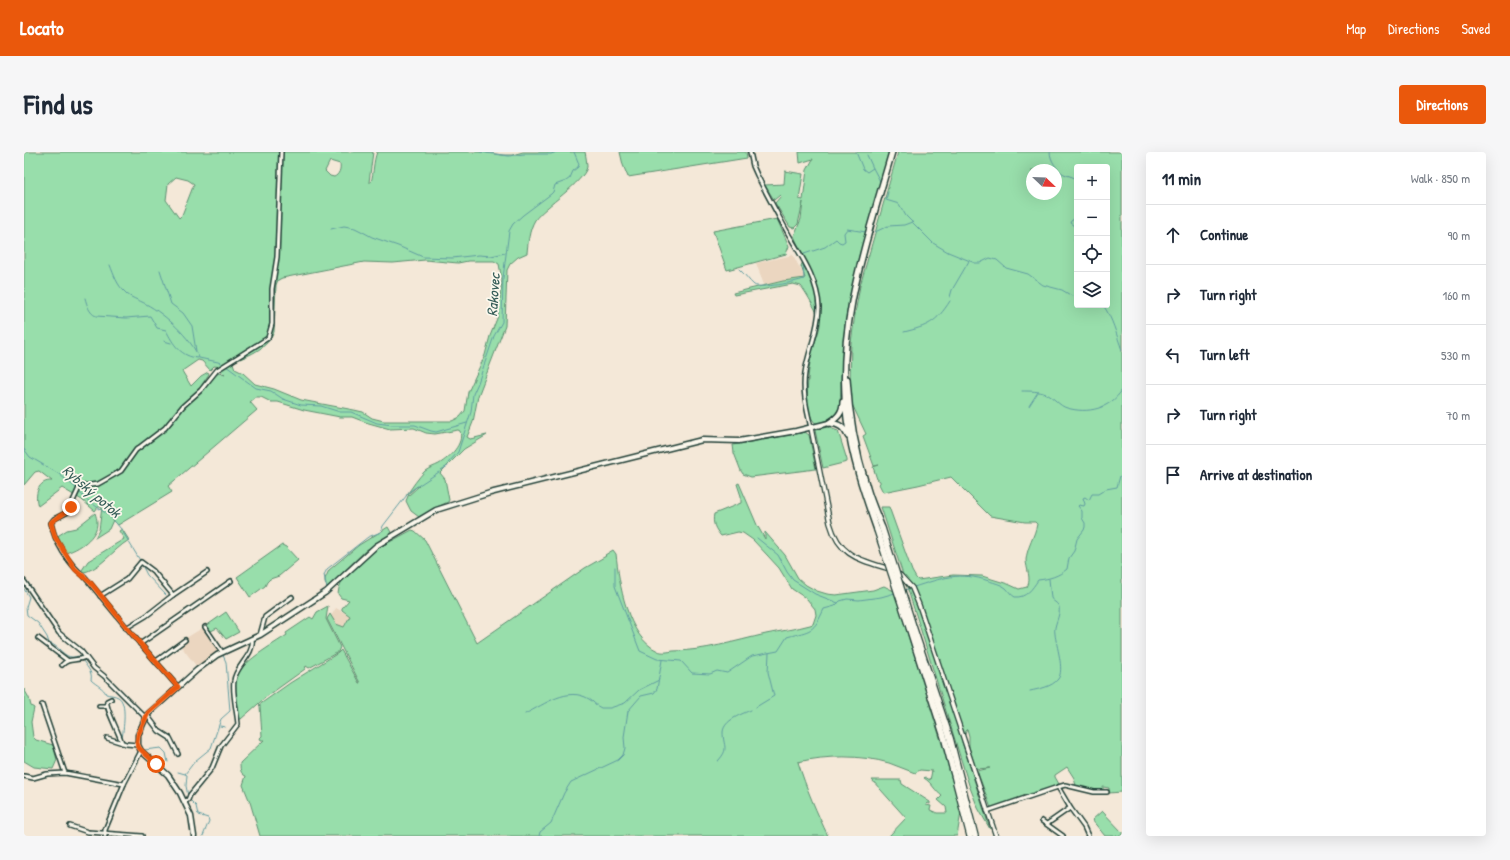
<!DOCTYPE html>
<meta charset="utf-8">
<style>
body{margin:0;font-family:"Patrick Hand",sans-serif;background:#f6f6f7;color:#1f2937}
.controls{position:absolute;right:12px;top:12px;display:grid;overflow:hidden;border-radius:4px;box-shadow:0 4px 16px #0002}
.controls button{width:36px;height:36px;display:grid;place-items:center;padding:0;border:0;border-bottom:1px solid #e0e1e3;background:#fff;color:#1f2937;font:20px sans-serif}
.compass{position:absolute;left:1002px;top:12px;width:36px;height:36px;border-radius:50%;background:#fff;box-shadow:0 4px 16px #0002;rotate:113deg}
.stop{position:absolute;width:12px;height:12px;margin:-9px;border:3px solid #ea580c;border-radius:50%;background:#fff}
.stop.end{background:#ea580c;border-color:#fff;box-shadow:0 1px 4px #0008}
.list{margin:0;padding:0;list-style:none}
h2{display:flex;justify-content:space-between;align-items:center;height:52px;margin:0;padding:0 16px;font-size:17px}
h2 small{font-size:13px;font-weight:400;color:#747a83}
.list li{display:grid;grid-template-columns:26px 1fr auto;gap:12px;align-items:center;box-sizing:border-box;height:60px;padding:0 16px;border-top:1px solid #e0e1e3}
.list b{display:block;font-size:15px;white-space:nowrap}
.list em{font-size:13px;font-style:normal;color:#747a83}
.icon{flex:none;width:22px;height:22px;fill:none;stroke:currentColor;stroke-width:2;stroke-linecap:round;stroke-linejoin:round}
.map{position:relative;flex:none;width:1098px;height:684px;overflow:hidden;border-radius:4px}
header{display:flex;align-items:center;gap:24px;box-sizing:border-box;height:56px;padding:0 20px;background:#ea580c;color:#fff}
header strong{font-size:19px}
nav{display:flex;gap:22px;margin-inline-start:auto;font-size:14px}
.intro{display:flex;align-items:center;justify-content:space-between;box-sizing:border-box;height:96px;padding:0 24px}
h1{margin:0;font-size:28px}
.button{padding:10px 18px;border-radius:4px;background:#ea580c;color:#fff;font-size:14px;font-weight:700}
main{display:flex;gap:24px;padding:0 24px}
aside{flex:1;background:#fff;border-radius:4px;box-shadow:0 4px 16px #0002}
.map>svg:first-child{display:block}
.built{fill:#ebd6c0}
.green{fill:#98deab;stroke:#5c8e70;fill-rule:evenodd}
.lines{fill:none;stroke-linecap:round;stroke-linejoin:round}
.stream{stroke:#609ca1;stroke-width:1}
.minor-casing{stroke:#1f3d34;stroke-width:6}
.tertiary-casing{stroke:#1f3d34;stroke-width:6}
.secondary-casing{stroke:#1f3d34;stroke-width:7}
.trunk-casing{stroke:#1f3d34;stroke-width:8}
.motorway-casing{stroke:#1f3d34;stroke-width:8}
.minor{stroke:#fbf7ec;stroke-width:3}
.tertiary{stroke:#fbf7ec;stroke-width:3.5}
.secondary{stroke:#fbf7ec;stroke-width:4}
.trunk{stroke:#fbf7ec;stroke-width:5}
.motorway{stroke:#fbf7ec;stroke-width:5.5}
.motorway-bridge-casing{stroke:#1f3d34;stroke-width:8;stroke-linecap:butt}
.motorway-bridge{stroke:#fbf7ec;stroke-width:5.5}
.route{stroke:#ea580c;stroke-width:5}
.labels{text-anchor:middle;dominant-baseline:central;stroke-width:3.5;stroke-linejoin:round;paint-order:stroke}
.water-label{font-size:15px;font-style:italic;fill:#355d58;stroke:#fbf7ec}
</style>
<header>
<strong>Locato</strong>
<nav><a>Map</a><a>Directions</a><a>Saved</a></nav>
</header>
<div class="intro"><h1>Find us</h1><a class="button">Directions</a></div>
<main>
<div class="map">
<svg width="1098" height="684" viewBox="0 0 1098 684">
<rect width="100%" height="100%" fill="#f4e8d8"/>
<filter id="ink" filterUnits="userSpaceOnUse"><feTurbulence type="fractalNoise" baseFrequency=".025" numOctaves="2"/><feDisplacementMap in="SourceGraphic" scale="8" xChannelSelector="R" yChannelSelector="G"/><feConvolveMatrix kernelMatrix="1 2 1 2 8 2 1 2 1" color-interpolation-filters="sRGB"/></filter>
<g filter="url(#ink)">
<!-- built -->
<g class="built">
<path d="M769,103L781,126L759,129L740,133L732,111Z"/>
<path d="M312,456L326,464L319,475L312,473L307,464Z"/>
<path d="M180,475L195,498L173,515L156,493L163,488L162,486Z"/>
</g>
<!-- green -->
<g class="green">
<path d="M0,0H349L345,30H347C350,20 349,10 353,0H458L479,3H488L499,0H561C562,5 563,11 563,15C560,30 520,55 511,68C505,78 504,91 503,101L494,105L486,112L483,118L481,174L454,244L449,270L443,285L446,287L463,283L440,297L416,321L421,327L425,348L424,350L413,355L395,365L387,359L382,349L384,344L395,334L392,335L382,344C388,335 394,326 401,319C405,316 411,314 415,312C426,305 440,292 436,279L434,278L411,282L402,281L390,276L366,277L341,270L328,265H316L280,258L254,250H247L237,245H232L226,250L233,258L144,334L148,340L94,373L89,368L85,377L71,386L75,378L78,355H74L71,359L58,348L38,336L14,354C10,343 14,328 28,329L15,319L11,320L0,333ZM306,9L316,12C317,17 315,23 310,25L306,24L301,19ZM152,25L164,28L170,32L158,63L155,66L142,48L144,32ZM401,108L434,111L444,109H470L475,112L478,128L474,164L466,184L461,203L444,240L441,259L436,265L428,269H360L348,266L339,260L330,258L277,248L250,237L231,232L219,221L211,217L209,211L211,209C226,203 244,196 250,180L252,133L254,128L258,126L340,110L369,111ZM174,208L178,209L186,218L190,214L197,215L196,218L201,223L195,221L192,223L176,242L160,255L147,273L120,294L119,290L136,279L149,265L161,251L175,237L185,222L184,220L177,224L167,234L158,219Z"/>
<path d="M596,0H722L723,6L604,25L599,13Z"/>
<path d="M775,0H866L836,105L826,146L819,191L816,254L810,265L793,272C777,264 785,210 789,196C791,188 797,177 796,169C795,163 782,140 777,134L769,132L710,143L709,141L759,129L781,126L777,114L780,107L770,84L777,67L779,50L774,72L770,76L766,75L751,51L757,44L756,43L750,48L741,33L760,32L761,19L779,22L775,47L779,48L783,18L789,7L776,11Z"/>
<path d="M874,0H1098V640L1085,641V636L1079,635V640H1070L1052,634L1050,626L1043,615L1031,623V625L1035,632V634L967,656L953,619L966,616L952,617L945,595V584L943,577L938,590L966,677L954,656L945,633L894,469L857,355H865L888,419L892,426L894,428L929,423L958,424L984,432L995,437L1003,435C1008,427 1002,416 1002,408C1003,395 1011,384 1013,372L1011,370H1001L966,364L927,325L894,333L859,340L855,332L856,331V329L853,327L849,315L855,313L850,314L839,284L842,282L827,250L826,231L827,191L831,162L836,134ZM1053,15H1083V153H1053ZM1008,18H1032V42H1008Z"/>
<path d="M753,67L765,94L762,102L703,118L689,79Z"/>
<path d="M803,275L814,279L823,308V310L799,316L791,278Z"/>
<path d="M781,280L785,283L792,317L727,325L719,322L717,319L710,301L709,293Z"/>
<path d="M715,331L733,373L741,387V380L761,403L774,426L782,433L793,439L803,442L812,443L849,438L860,434L870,439L917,589L937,660L933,684H865L882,666L848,628H877L878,632L906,650V652L904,651L902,653L907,654L906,658L913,661H923L922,655L914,648L918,644C911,639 908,631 900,626L901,625L906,628L908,619L896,618L891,621C882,618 874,614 865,611C837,603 803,603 774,610C782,636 793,661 804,684H236L226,650L219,633L222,624C216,622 216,616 216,611L240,588H237L236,586L238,584L236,554L235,553L266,531L314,501L317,498L335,531H336L303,467L306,462L312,472L320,475L326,464L318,458V456L325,448L317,446L314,442L315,436L317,431L349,399L388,378L391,379L401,388L453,491L561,416L582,404L581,403L589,398L592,402C595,431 603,485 634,499C638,501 644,500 649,499C680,499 711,489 742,482C756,479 772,477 786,473L789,472L792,463L791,457L783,447L768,437L755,416L744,404L729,388L719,381L714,380L697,384C691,377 688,371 690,362L717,351V344L713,332Z"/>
<path d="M71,361C72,364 73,367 73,370C74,385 54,398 41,401L38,392L32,385L43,378L52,376Z"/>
<path d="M364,375L368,382L342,398L309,430L303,435L301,431V427L305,418L335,393Z"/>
<path d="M98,377L105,388C88,398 77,418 56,421L64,409L100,387L95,379Z"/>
<path d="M258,393L262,395L274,408L255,424L246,427L243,430L241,434L226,445L213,425Z"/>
<path d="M304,454L302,467L316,495L314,500L285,516L282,514L281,517L242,545L217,567H215C214,555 209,539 212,527C215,511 250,492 263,483L262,481L286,465L289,467L293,460Z"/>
<path d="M202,460L215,480L202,487L193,476L185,480L182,474Z"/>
<path d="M0,537L5,546L7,554L10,556L7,570L9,585L12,588L29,593L33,608L29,617L10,615L0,609Z"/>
<path d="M1078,659L1098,680V684H1081L1068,668Z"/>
</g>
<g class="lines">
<!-- stream -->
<g class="stream">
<path d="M456,0L485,4L500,2H527L533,0"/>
<path d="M832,0L839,17L843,20L849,16L857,31"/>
<path d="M1026,0C1026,8 1033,18 1040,22C1044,24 1048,24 1052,27L1051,32L1053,50"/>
<path d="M843,3L849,16"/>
<path d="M864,40L862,48L875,52L882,64L909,91L924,100L951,111H956L966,106L973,108L982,116L1004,122L1019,133L1038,138L1053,147"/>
<path d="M1053,65L1047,69L1046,71L1053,76"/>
<path d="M307,77L320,74L331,76L337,79L348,85L374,94L399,105L428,106L455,103L467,104L481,101"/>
<path d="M851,80L864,74L880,73L888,70"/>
<path d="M1053,84L1051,85L1050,89L1053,93"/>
<path d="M779,104L780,102L801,95L812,87L815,90L818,91L821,89L820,81L823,77L842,80"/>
<path d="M86,113C90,123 93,133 101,140C106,146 115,148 122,152C141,162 167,186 175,206L194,210L199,212"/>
<path d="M715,117C721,122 725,129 730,133C736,137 772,130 780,127L779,108"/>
<path d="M136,118L147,152L159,161L168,174L172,199"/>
<path d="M926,145L928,138L945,109"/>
<path d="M61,146C63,153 65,161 72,164L102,166L126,164L133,176L142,178C149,192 157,205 174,206"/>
<path d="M1079,153C1089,167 1092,182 1098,198"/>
<path d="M880,180C904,174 912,171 926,149"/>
<path d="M140,189L147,191"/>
<path d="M202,214L232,236L247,239L259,247L277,253L297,254L316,260H327L353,271L368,273H391L407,279L412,280L443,271"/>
<path d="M998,239C1006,239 1015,239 1022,242C1030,245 1035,254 1043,256C1064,262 1086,257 1098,238"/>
<path d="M1005,254L1014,240"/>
<path d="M0,297L6,305L35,322L53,337"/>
<path d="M424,311L434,300L447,260L449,242L454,231L470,184L478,170L479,126L485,79L489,72L499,63L527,42L529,40L531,33L542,29L546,26L549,19L554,15L555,12L550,0"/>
<path d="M417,318L424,314"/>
<path d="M55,340L62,347L87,365L97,377L117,410"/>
<path d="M733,386L754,403L763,420L769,428L791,442L814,451"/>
<path d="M118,413L123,423L142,443"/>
<path d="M591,415V434L616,499L633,507L657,509L668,521L686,522L693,519L703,521L728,504L754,499L763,485C788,478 789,481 800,457L811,454L816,449L823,447L835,448L857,445L871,441"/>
<path d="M890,435C918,426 935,419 965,429C971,431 977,432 982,436C985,439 987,443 991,445C1002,446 1008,437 1014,428C1025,427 1035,424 1043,417L1045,406L1050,399L1053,387L1060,378L1061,375V371L1058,366V359L1054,354L1055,353L1060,354L1061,352L1059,346L1061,345L1065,348L1068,342H1074L1082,337L1093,335L1096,324L1098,323"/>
<path d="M303,436L300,423L303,417L344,385L357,380L359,374L386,339L415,320"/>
<path d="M0,437L5,445L2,455L3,463L14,471L23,485L25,491C38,495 40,509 54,504L56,505"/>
<path d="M880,438L887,436"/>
<path d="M58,507C62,515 69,519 67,528C72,533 80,536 82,542C85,543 91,543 94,545C104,550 99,578 98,588L106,591"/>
<path d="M1006,539C1015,537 1028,535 1034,527C1041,518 1032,493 1031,482C1029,473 1037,464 1035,455C1033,450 1029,450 1027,446L1025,427"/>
<path d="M732,555L750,544L744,520L745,501"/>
<path d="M501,562C521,552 544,534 565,547C569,549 572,554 577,556H586L601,551L615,538L635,528"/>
<path d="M196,574L201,575"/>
<path d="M120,598L137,596L142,601L144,610"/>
<path d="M694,609C706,596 699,595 699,580C700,568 718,562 727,558"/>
<path d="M154,620L161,622"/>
<path d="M164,644L162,634L163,623L161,622L171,609L187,596L197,567L206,559L202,510L198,501"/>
<path d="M166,648L172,654L174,663L184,666L185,669L179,684"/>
<path d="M515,684L516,680L527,671L540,641L547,630L594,608L599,603L601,596L600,585L604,559L617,544L630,541L633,537L638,508"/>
</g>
<!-- minor casing -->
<g class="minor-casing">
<g id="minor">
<path d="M726,0L729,14L733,23C743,43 754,63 765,83C778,105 794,129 795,155C795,178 784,199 781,221C778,240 783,258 787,276"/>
<path d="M0,429L35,481L57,499L70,516L80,524L121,565"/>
<path d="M76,444L103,427L117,410L129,419L149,443"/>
<path d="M181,475L198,500"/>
<path d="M102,476L122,464L149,443L183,420"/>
<path d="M236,483L241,465L268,445"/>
<path d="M14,486L43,508"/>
<path d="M116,492L207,429"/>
<path d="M131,510L161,488"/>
<path d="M38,513C45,505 52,510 62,505"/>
<path d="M154,535L113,488L60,424C44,411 31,391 27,371L30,367L44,360L55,336L59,334L74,332L97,319L112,298L141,276L159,254L177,238L193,218L244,186L248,172V137L253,105L257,0"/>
<path d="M87,547L83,549C81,556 95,580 98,591"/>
<path d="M18,553L41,621"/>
<path d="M75,554H82"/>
<path d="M123,563L135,579L146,586L154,602"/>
<path d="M83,586L102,592L114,593"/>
<path d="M0,624L9,626L23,622L41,621L100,632"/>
<path d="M1034,635L1041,633L1070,640H1083"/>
<path d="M161,649L164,648L166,643L188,616L197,594L214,572C213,560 208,540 210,529C211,514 231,503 228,487"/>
<path d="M963,659L1034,635L1047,657L1060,675L1064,684"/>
<path d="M1018,669L1039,684"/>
<path d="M1023,672L1046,656"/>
<path d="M46,674L64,680L118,684"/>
<path d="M81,684V678L100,632L117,599"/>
</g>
</g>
<!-- tertiary casing -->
<g class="tertiary-casing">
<g id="tertiary">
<path d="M787,276L806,371C815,403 833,407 862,416"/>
<path d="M876,423L888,436L895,453L972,684"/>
</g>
</g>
<!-- secondary casing -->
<g class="secondary-casing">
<path id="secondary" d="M170,684L167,664L156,641L144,623L117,599L114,593V583L123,563L173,518L193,503L236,483L302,440L352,394L412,358L466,341L678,288L715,289L772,279L805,271"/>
</g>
<!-- trunk casing -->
<g class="trunk-casing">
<g id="trunk">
<path d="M823,227C825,264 832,301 843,336C847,350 853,363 858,376"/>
<path d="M805,271C813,266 819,261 819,250"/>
<path d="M806,271C815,272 820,275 824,284"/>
<path d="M853,378C840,341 828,306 823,267C811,175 843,87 868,0"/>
</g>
</g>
<!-- motorway casing -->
<g class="motorway-casing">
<g id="motorway">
<path d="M889,474L926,586L951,684"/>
<path d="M885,475L921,588L946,684"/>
</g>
</g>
<!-- minor -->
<use href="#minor" class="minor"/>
<!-- tertiary -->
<use href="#tertiary" class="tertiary"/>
<!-- secondary -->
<use href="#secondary" class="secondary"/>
<!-- trunk -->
<use href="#trunk" class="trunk"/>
<!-- motorway -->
<use href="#motorway" class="motorway"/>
<!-- motorway-bridge casing -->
<g class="motorway-bridge-casing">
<g id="motorway-bridge">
<path d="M858,376L889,474"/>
<path d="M853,378L885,475"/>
</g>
</g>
<!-- motorway-bridge -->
<use href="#motorway-bridge" class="motorway-bridge"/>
</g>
</g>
<g class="lines" filter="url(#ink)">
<!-- route -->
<path class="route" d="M47,355C42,363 32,364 27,371L31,385L51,417L66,430L113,488L154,535L124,561L114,583L113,591L115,596L132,612"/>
</g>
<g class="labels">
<!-- water labels -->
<g class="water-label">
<text transform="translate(469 143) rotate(-86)">Rakovec</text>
<text transform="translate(68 339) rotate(41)">Rybský potok</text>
</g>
</g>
</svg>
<div class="controls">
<button>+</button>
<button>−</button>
<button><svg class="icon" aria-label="locate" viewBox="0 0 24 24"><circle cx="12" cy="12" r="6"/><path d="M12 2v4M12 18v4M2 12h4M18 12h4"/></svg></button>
<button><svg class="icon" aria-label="layers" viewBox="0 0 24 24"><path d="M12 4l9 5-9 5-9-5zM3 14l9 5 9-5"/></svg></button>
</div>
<svg class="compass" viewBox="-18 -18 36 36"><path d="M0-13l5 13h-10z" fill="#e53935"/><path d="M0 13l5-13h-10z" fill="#747a83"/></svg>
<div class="stop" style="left:132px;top:612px"></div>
<div class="stop end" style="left:47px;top:355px"></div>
</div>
<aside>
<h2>11 min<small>Walk · 850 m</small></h2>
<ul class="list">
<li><svg class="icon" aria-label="ahead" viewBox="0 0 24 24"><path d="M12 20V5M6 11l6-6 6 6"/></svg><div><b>Continue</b></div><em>90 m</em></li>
<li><svg class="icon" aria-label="right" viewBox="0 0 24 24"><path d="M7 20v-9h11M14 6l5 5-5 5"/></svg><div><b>Turn right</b></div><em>160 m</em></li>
<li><svg class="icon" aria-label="left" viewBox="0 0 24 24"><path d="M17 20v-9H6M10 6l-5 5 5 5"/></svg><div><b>Turn left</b></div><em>530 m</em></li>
<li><svg class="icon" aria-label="right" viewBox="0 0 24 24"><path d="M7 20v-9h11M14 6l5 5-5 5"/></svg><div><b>Turn right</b></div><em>70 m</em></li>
<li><svg class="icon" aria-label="arrive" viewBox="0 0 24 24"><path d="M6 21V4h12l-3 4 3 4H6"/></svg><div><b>Arrive at destination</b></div></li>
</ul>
</aside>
</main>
